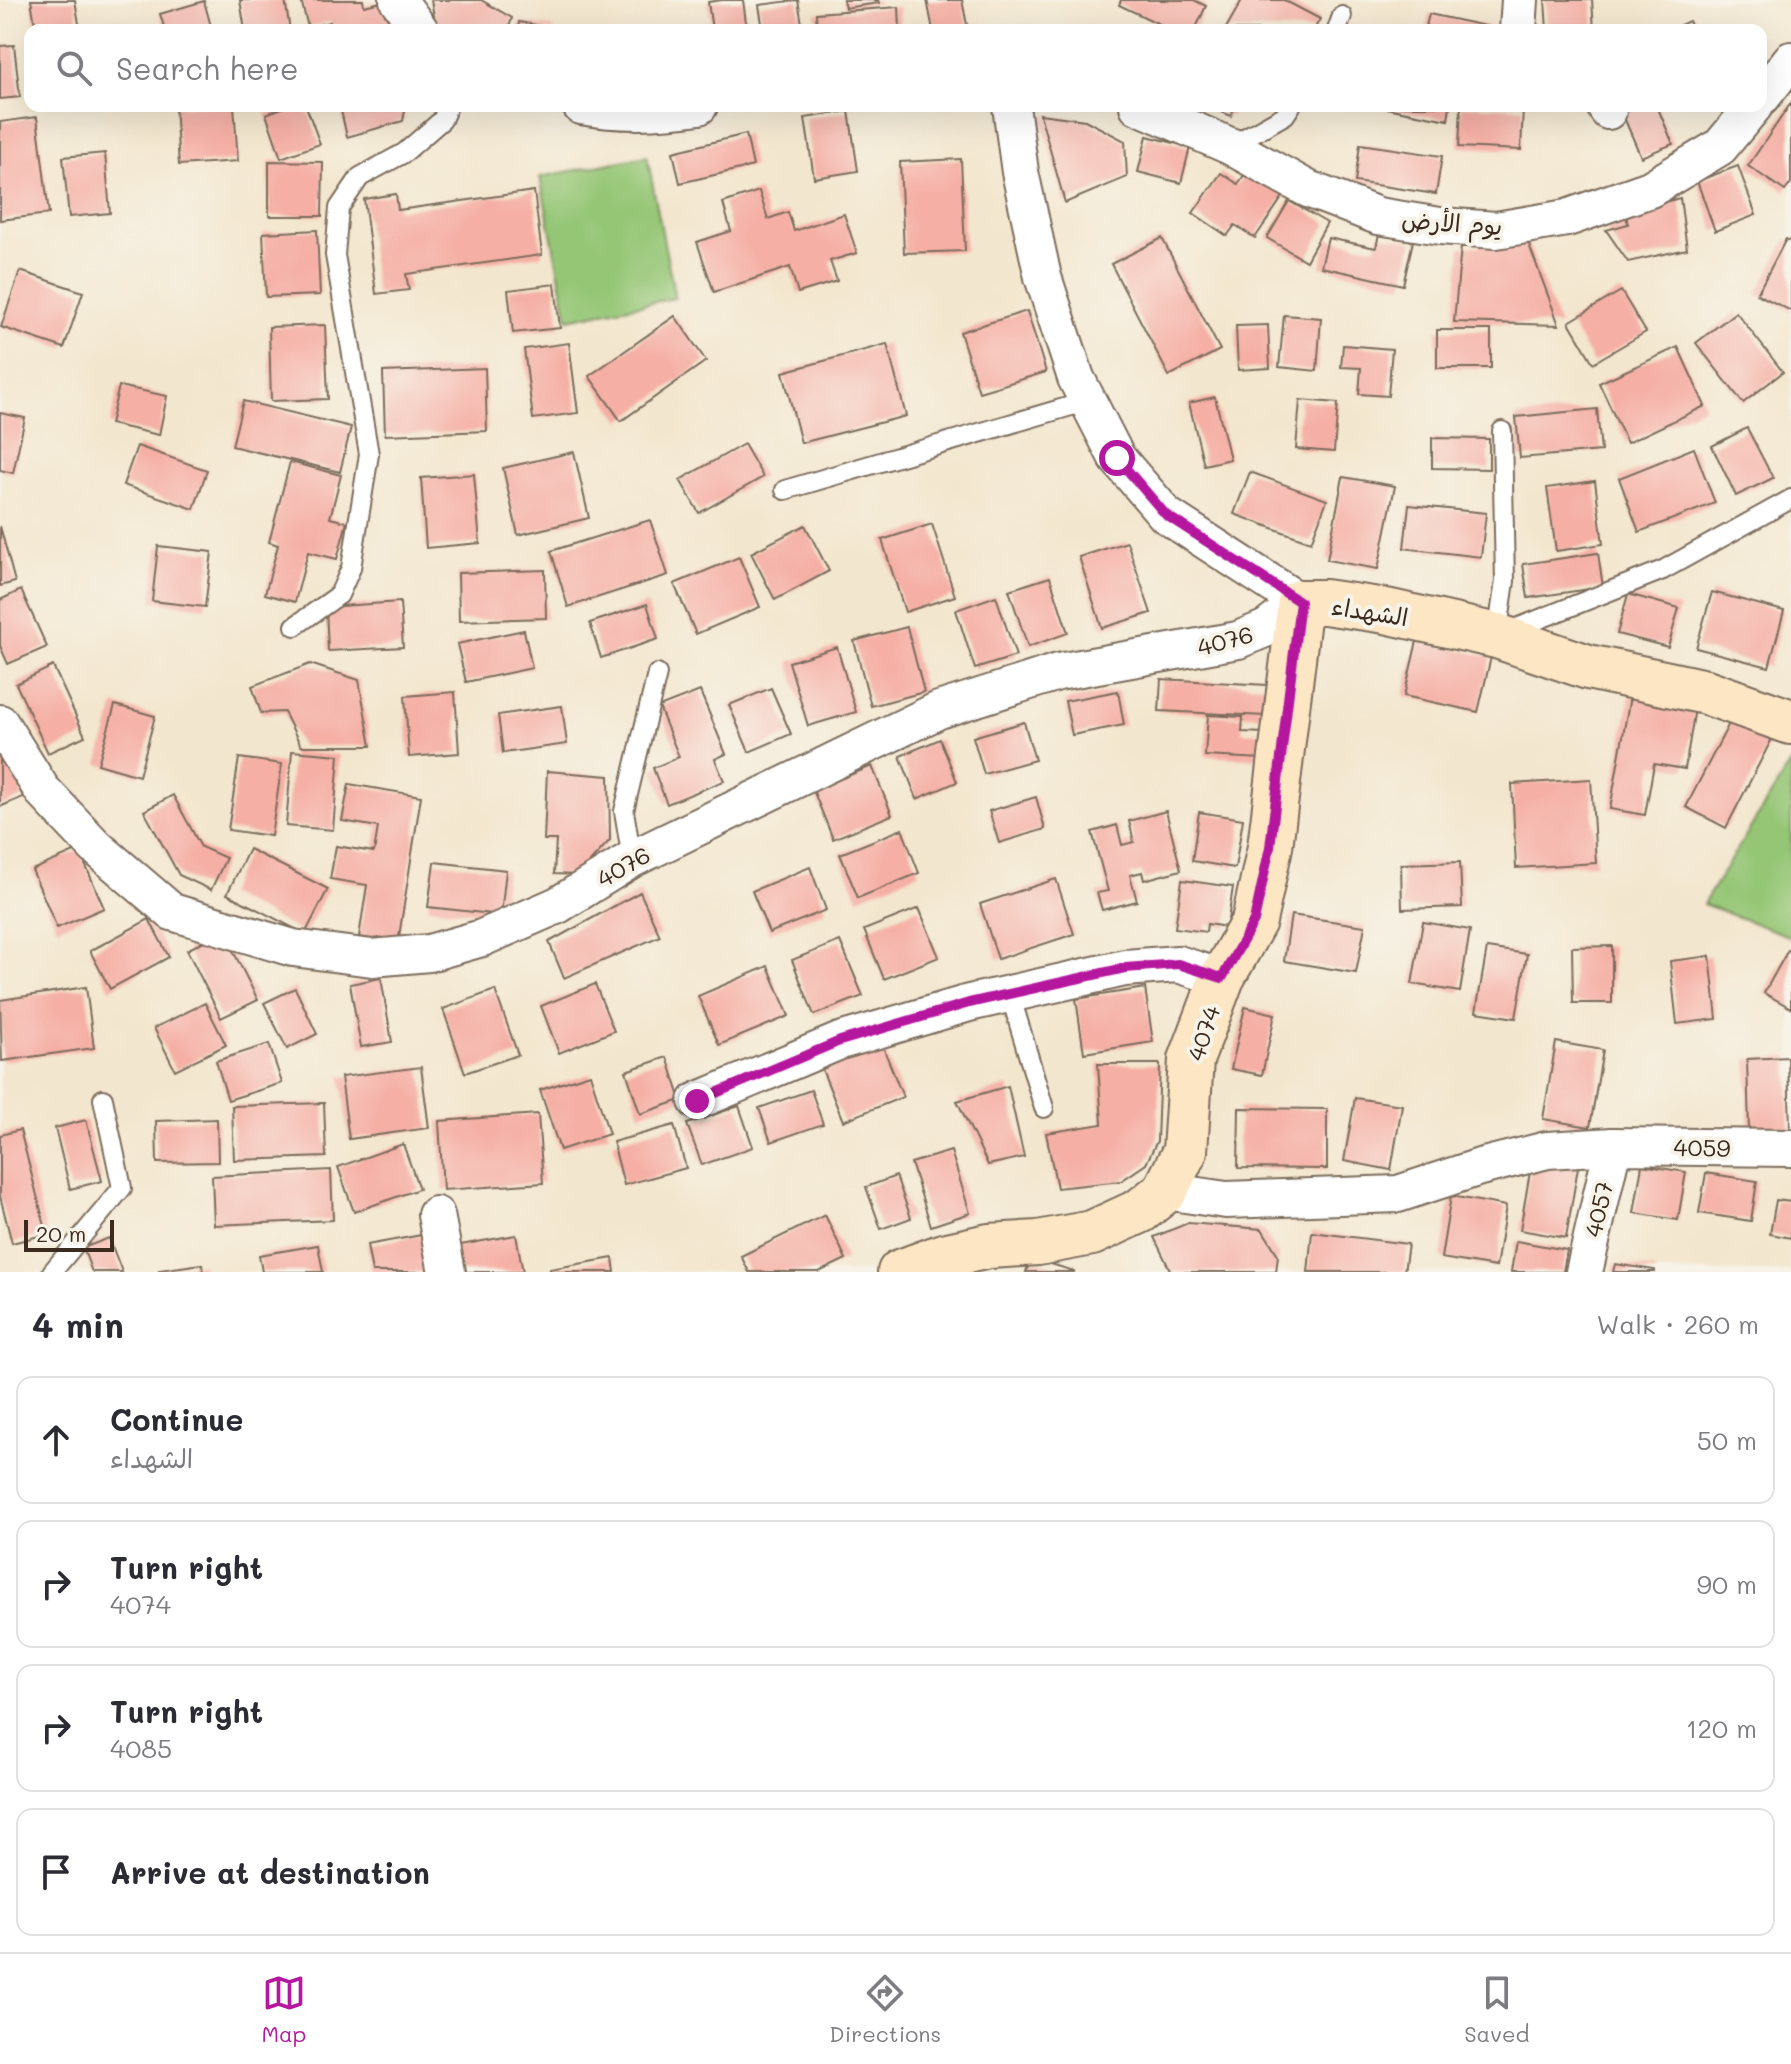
<!DOCTYPE html>
<meta charset="utf-8">
<style>
body{margin:0;font-family:Mali,"Playpen Sans Arabic",sans-serif;background:#f7f7f7;color:#2b2b33}
.scale{position:absolute;left:24px;bottom:20px;width:90px;box-sizing:border-box;padding-left:8px;border:4px solid #3b2a1e;border-top:0;font-size:22px;line-height:28px;white-space:nowrap;color:#3b2a1e;-webkit-text-stroke:6px #f7f3e8;paint-order:stroke}
.stop{position:absolute;width:24px;height:24px;margin:-18px;border:6px solid #b5179e;border-radius:50%;background:#fff}
.stop.end{background:#b5179e;border-color:#fff;box-shadow:0 2px 8px #0008}
.list{margin:0;padding:0;list-style:none}
h2{display:flex;justify-content:space-between;align-items:center;height:104px;margin:0;padding:0 32px;font-size:34px}
h2 small{font-size:26px;font-weight:400;color:#7c7c81}
.list li{display:grid;grid-template-columns:52px 1fr auto;gap:24px;align-items:center;box-sizing:border-box;height:128px;margin:0 16px 16px;padding:0 16px;border:2px solid #e1e1e2;border-radius:16px}
.list b{display:block;font-size:30px;white-space:nowrap}
.list p{margin:0;font-size:26px;white-space:nowrap;color:#7c7c81}
.list em{font-size:26px;font-style:normal;color:#7c7c81}
.icon{flex:none;width:44px;height:44px;fill:none;stroke:currentColor;stroke-width:2;stroke-linecap:round;stroke-linejoin:round}
.map{position:relative;flex:none;width:1791px;height:1272px;overflow:hidden}
.search{position:absolute;background:#fff;box-shadow:0 8px 32px #0002;left:24px;right:24px;top:24px;height:88px;display:flex;align-items:center;gap:20px;box-sizing:border-box;padding:0 28px;border-radius:16px;color:#7c7c81;font-size:30px}
.sheet{height:680px;background:#fff}
nav{display:flex;justify-content:space-around;align-items:center;box-sizing:border-box;height:112px;border-top:2px solid #e1e1e2;background:#fff;font-size:22px;color:#7c7c81}
nav a{display:grid;justify-items:center;gap:4px}
nav .on{color:#b5179e}
.map>svg:first-child{display:block}
.green{fill:#95c676;stroke:#68784a;stroke-width:2}
.building{fill:#f5afa5}
.lines{fill:none;stroke-linecap:round;stroke-linejoin:round}
.lane-casing{stroke:#7b6c5c;stroke-width:22}
.street-casing{stroke:#7b6c5c;stroke-width:40}
.secondary-casing{stroke:#7b6c5c;stroke-width:48}
.lane{stroke:#fff;stroke-width:18}
.street{stroke:#fff;stroke-width:36}
.secondary{stroke:#fce6c4;stroke-width:44}
.route{stroke:#b5179e;stroke-width:10}
.labels{text-anchor:middle;dominant-baseline:central;stroke-width:8;stroke-linejoin:round;paint-order:stroke}
.street-label{font-size:24px;fill:#3b2a1e;stroke:#f7f3e8}
</style>
<div class="map">
<svg width="1791" height="1272" viewBox="0 0 1791 1272">
<rect width="100%" height="100%" fill="#f7f3e8"/>
<filter id="ink" filterUnits="userSpaceOnUse"><feTurbulence type="fractalNoise" baseFrequency=".0125" numOctaves="2"/><feDisplacementMap in="SourceGraphic" scale="16" xChannelSelector="R" yChannelSelector="G"/><feConvolveMatrix kernelMatrix="1 2 1 2 8 2 1 2 1" color-interpolation-filters="sRGB"/></filter>
<filter id="wash" filterUnits="userSpaceOnUse"><feTurbulence type="fractalNoise" baseFrequency=".006" numOctaves="4" result="noise"/><feDisplacementMap in="SourceGraphic" scale="32" xChannelSelector="R" yChannelSelector="G"/><feGaussianBlur stdDeviation="1.8" result="paint"/><feColorMatrix in="noise" values="0 0 0 0 0 0 0 0 0 0 0 0 0 0 0 0 0 1.4 0 .05"/><feComposite in="paint" operator="in"/></filter>
<g filter="url(#wash)">
<rect width="100%" height="100%" fill="#f3e6ce"/>
<!-- green -->
<g class="green">
<path d="M647,156L675,298L568,319L540,177Z"/>
<path d="M1791,763V937L1703,904Z"/>
</g>
<g id="blocks">
<!-- building -->
<g class="building">
<path d="M31,0H75L79,24L36,30Z"/>
<path d="M240,0H285L290,30H245Z"/>
<path d="M301,0H363L364,6L390,0L397,30H332L330,22L308,27Z"/>
<path d="M431,0H481L512,18L508,30H441L436,27Z"/>
<path d="M722,0H743L747,30H712L708,2Z"/>
<path d="M798,0L803,30H763L759,5Z"/>
<path d="M843,0H878L879,3L845,8Z"/>
<path d="M927,0H962L968,30H933Z"/>
<path d="M1121,0H1194L1206,6L1195,30H1172L1119,5Z"/>
<path d="M1242,0H1284L1320,19L1314,30H1225Z"/>
<path d="M1545,0H1592L1594,30H1547Z"/>
<path d="M204,1L212,30H165L160,14Z"/>
<path d="M899,7L900,30H817L816,13Z"/>
<path d="M1429,14L1490,27L1489,30H1425Z"/>
<path d="M1689,21L1693,30H1669Z"/>
<path d="M519,22L554,28V30H518Z"/>
<path d="M14,45L20,97L0,99V46Z"/>
<path d="M1791,103V183L1785,191L1748,166Z"/>
<path d="M175,106H234L238,161L179,165Z"/>
<path d="M287,106H306L320,144L281,158L266,114Z"/>
<path d="M340,106H406L403,121L347,137Z"/>
<path d="M1207,106H1235L1231,116Z"/>
<path d="M1376,106H1450L1448,120Z"/>
<path d="M1461,106L1523,108L1521,150L1459,147Z"/>
<path d="M1619,106H1657L1673,144L1641,157Z"/>
<path d="M849,111L858,171L814,178L805,118Z"/>
<path d="M1040,114L1085,120L1125,141L1127,177L1065,203Z"/>
<path d="M37,117L49,214L0,220V122Z"/>
<path d="M746,134L753,166L680,183L673,152Z"/>
<path d="M1147,136L1190,147L1181,183L1138,172Z"/>
<path d="M1360,144L1442,156L1436,194L1355,182Z"/>
<path d="M105,153L110,213L69,217L63,157Z"/>
<path d="M961,159L965,251L904,253L900,162Z"/>
<path d="M269,161L323,162L322,216H269Z"/>
<path d="M1251,165L1288,189L1255,238L1235,225L1227,236L1193,213L1221,173L1238,184Z"/>
<path d="M1738,166L1756,215L1715,231L1697,181Z"/>
<path d="M534,191L542,255L406,274L409,290L376,294L364,199L396,194L398,210Z"/>
<path d="M759,191L768,219L788,212L794,231L844,214L857,253L830,261L837,281L798,293L790,267L714,292L697,242L731,231L723,203Z"/>
<path d="M1680,198L1687,249L1628,262L1606,230L1628,224L1625,212Z"/>
<path d="M1289,201L1327,223L1306,261L1267,238Z"/>
<path d="M317,230L320,295L266,297L263,233Z"/>
<path d="M1379,234L1413,241L1403,285L1321,267L1328,238L1376,248Z"/>
<path d="M1162,238L1220,350L1169,376L1111,264Z"/>
<path d="M1786,239L1791,242V311L1757,294Z"/>
<path d="M1528,242L1559,325L1454,322L1461,247Z"/>
<path d="M20,271L83,292L64,348L1,327Z"/>
<path d="M555,284L560,328L513,333L508,290Z"/>
<path d="M1621,291L1646,332L1593,363L1569,322Z"/>
<path d="M1027,311L1046,372L979,392L960,332Z"/>
<path d="M1736,312L1783,372L1743,403L1696,343Z"/>
<path d="M1284,315L1321,318L1317,371L1279,367Z"/>
<path d="M675,316L706,361L621,421L589,376Z"/>
<path d="M325,325L328,399L271,401L269,327Z"/>
<path d="M1268,325L1270,368L1238,370L1236,326Z"/>
<rect x="1437" y="330" width="54" height="38"/>
<path d="M569,343L578,413L533,419L524,349Z"/>
<path d="M887,344L906,416L801,443L783,372Z"/>
<path d="M1343,345L1392,349L1388,396L1359,394L1361,368L1341,367Z"/>
<path d="M1678,347L1705,406L1627,443L1599,383Z"/>
<path d="M485,368L487,431L385,435L383,372Z"/>
<path d="M119,386L167,396L159,435L110,424Z"/>
<path d="M1215,397L1230,459L1204,465L1189,403Z"/>
<path d="M1300,400L1338,403L1334,452L1296,449Z"/>
<path d="M243,401L351,427L340,472L232,446Z"/>
<path d="M1597,409L1601,451L1520,458L1516,417Z"/>
<path d="M0,413L25,418L13,473L0,470Z"/>
<path d="M1747,428L1773,478L1736,496L1712,446Z"/>
<path d="M1432,438L1489,439V469L1432,468Z"/>
<path d="M744,444L763,477L699,513L680,480Z"/>
<path d="M137,446L207,470L194,509L123,485Z"/>
<path d="M1694,448L1715,503L1639,532L1619,478Z"/>
<path d="M574,452L589,518L518,535L503,468Z"/>
<path d="M290,462L341,475L330,518L347,522L337,559L308,552L295,602L265,594L278,545L269,542Z"/>
<path d="M1250,472L1327,500L1311,542L1234,514Z"/>
<path d="M474,474L480,543L426,548L421,478Z"/>
<path d="M1343,477L1395,486L1378,569L1327,560Z"/>
<path d="M1595,481L1603,544L1556,551L1547,488Z"/>
<path d="M1409,505L1486,513L1481,557L1404,548Z"/>
<path d="M650,520L668,575L568,607L551,551Z"/>
<path d="M932,524L955,596L905,612L882,540Z"/>
<path d="M805,525L829,571L775,600L751,553Z"/>
<path d="M0,526L15,582L0,586Z"/>
<path d="M1127,542L1151,613L1102,628L1079,557Z"/>
<path d="M158,546L212,552L205,607L152,601Z"/>
<path d="M1598,553L1603,587L1528,598L1523,564Z"/>
<path d="M739,557L760,607L696,634L674,584Z"/>
<path d="M545,570L546,618L459,621L458,573Z"/>
<path d="M1050,577L1068,633L1028,647L1009,590Z"/>
<path d="M21,590L47,647L8,664L0,646V600Z"/>
<path d="M1712,592L1784,611L1769,667L1696,648Z"/>
<path d="M1628,594L1679,608L1668,647L1617,634Z"/>
<path d="M996,596L1016,656L975,669L956,610Z"/>
<path d="M400,602L403,647L328,651L326,607Z"/>
<path d="M647,604L658,639L601,658L590,623Z"/>
<path d="M907,627L924,692L871,706L854,641Z"/>
<path d="M524,630L532,668L466,682L457,644Z"/>
<path d="M1417,641L1491,657L1478,712L1404,696Z"/>
<path d="M837,647L856,712L808,726L789,662Z"/>
<path d="M310,664L359,680L371,746H301L284,712L261,713L252,686Z"/>
<path d="M53,666L85,736L48,753L16,684Z"/>
<path d="M1161,679L1267,685L1266,716L1159,711Z"/>
<path d="M1632,685L1697,696L1685,769L1654,764L1645,815L1610,809Z"/>
<path d="M771,688L791,734L749,752L729,705Z"/>
<path d="M700,691L726,754L715,759L724,781L667,804L653,768L679,757L659,707Z"/>
<path d="M1118,691L1124,725L1072,735L1065,701Z"/>
<path d="M455,692L459,753L409,757L405,696Z"/>
<path d="M115,705L155,716L139,776L98,764Z"/>
<path d="M562,706L567,744L503,753L498,715Z"/>
<path d="M1736,710L1776,731L1726,828L1686,807Z"/>
<path d="M1208,715L1243,717L1242,732L1265,733L1263,759L1205,756Z"/>
<path d="M1024,722L1035,760L984,774L973,737Z"/>
<path d="M940,739L957,782L917,799L900,756Z"/>
<path d="M3,748L23,797L0,807V749Z"/>
<path d="M292,751L339,755L333,830L286,826Z"/>
<path d="M239,758L282,764L271,836L228,830Z"/>
<path d="M872,766L892,815L833,839L813,790Z"/>
<path d="M547,771L609,776L610,840L578,875L554,874L556,840H544Z"/>
<path d="M1591,779L1596,863L1516,868L1512,784Z"/>
<path d="M349,784L421,796L398,943L359,937L367,885L330,879L336,846L374,852L378,827L342,821Z"/>
<path d="M173,795L201,847L226,858L211,890L179,875L144,811Z"/>
<path d="M1036,797L1045,829L999,843L989,811Z"/>
<path d="M1166,811L1181,870L1144,880L1142,872L1130,875L1137,901L1102,910L1097,893L1108,891L1092,832L1117,825L1122,845L1134,842L1129,821Z"/>
<path d="M1199,812L1243,819L1235,868L1192,861Z"/>
<path d="M902,829L919,873L858,898L840,854Z"/>
<path d="M249,849L328,889L305,934L227,894Z"/>
<path d="M79,850L104,908L57,928L32,870Z"/>
<path d="M434,862L506,870L501,915L428,907Z"/>
<path d="M1460,862L1462,907L1402,909L1401,864Z"/>
<path d="M810,867L826,910L769,933L752,891Z"/>
<path d="M1056,879L1074,934L998,959L980,904Z"/>
<path d="M1182,880L1233,887L1227,927L1207,924L1206,932L1175,928Z"/>
<path d="M640,892L660,936L564,978L549,942Z"/>
<path d="M919,908L939,957L884,979L864,930Z"/>
<path d="M1291,915L1365,926L1356,973L1284,961Z"/>
<path d="M149,919L169,957L110,989L90,951Z"/>
<path d="M1423,922L1470,930L1460,992L1412,984Z"/>
<path d="M223,931L258,1000L221,1018L187,950Z"/>
<path d="M840,941L863,996L814,1015L792,960Z"/>
<path d="M1612,946V1003H1573L1572,947Z"/>
<path d="M1487,948L1527,954L1516,1018L1476,1012Z"/>
<path d="M1788,950L1791,952V1008L1764,993Z"/>
<path d="M1710,956L1717,1019L1677,1024L1670,961Z"/>
<path d="M768,966L789,1016L719,1045L698,996Z"/>
<path d="M381,978L392,1042L361,1047L350,984Z"/>
<path d="M595,984L614,1031L559,1053L541,1006Z"/>
<path d="M86,987L94,1048L2,1061L0,1000Z"/>
<path d="M295,988L317,1034L287,1049L264,1003Z"/>
<path d="M1145,988L1153,1042L1084,1053L1076,999Z"/>
<path d="M495,990L518,1055L465,1073L443,1009Z"/>
<path d="M205,1003L226,1045L175,1070L154,1028Z"/>
<path d="M1245,1007L1275,1014L1262,1075L1231,1069Z"/>
<path d="M881,1042L903,1097L843,1121L821,1067Z"/>
<path d="M1556,1042L1603,1050L1590,1127L1543,1119Z"/>
<path d="M269,1044L282,1083L228,1100L216,1061Z"/>
<path d="M667,1057L681,1100L640,1114L626,1071Z"/>
<path d="M1788,1057L1790,1130L1749,1131L1747,1059Z"/>
<path d="M1098,1064H1160L1157,1141L1146,1164L1121,1181L1057,1188L1046,1133L1102,1124Z"/>
<path d="M421,1067L429,1128L349,1139L341,1077Z"/>
<path d="M590,1074L609,1134L560,1150L540,1090Z"/>
<path d="M1008,1086L1024,1157L988,1165L957,1101Z"/>
<path d="M811,1090L823,1124L771,1142L759,1108Z"/>
<path d="M1355,1098L1402,1105L1391,1170L1344,1161Z"/>
<path d="M324,1103L326,1157L234,1160L232,1106Z"/>
<path d="M739,1106L753,1147L702,1165L687,1124Z"/>
<path d="M1239,1108L1327,1109V1169L1238,1168Z"/>
<path d="M538,1114L543,1183L443,1190L439,1121Z"/>
<path d="M217,1119L218,1162L157,1163L156,1121Z"/>
<path d="M86,1120L102,1181L70,1189L55,1128Z"/>
<path d="M674,1125L686,1168L624,1185L613,1142Z"/>
<path d="M20,1130L47,1234L12,1243L0,1196V1135Z"/>
<path d="M403,1144L419,1189L354,1212L338,1167Z"/>
<path d="M951,1151L970,1213L931,1226L911,1163Z"/>
<path d="M1532,1160L1578,1167L1566,1238L1520,1230Z"/>
<path d="M1642,1165L1686,1172L1678,1220L1634,1213Z"/>
<path d="M331,1170L333,1220L214,1225L212,1176Z"/>
<path d="M1706,1173L1757,1181L1751,1221L1699,1213Z"/>
<path d="M896,1176L911,1218L881,1229L866,1187Z"/>
<path d="M1451,1196L1506,1206L1496,1267L1441,1258Z"/>
<path d="M1776,1200L1791,1202V1238L1770,1234Z"/>
<path d="M825,1215L846,1259L819,1272H749L741,1256Z"/>
<path d="M1188,1223L1262,1229L1278,1255L1276,1272H1171L1154,1237Z"/>
<path d="M1312,1232L1408,1244L1404,1272H1308Z"/>
<path d="M427,1234L434,1272H372L367,1245Z"/>
<path d="M516,1235L523,1272H460L455,1246Z"/>
<path d="M109,1238L122,1272H92L83,1248Z"/>
<path d="M1516,1241L1567,1250L1563,1272H1511Z"/>
<path d="M318,1245L323,1272H262L259,1255Z"/>
<path d="M613,1258L615,1272H550V1269Z"/>
<path d="M1031,1258L1074,1271V1272H1026Z"/>
<path d="M202,1264L203,1272H159V1270Z"/>
<path d="M1615,1264L1655,1270V1272H1613Z"/>
</g>
</g>
</g>
<g filter="url(#ink)">
<use href="#blocks" fill-opacity="0" stroke="#7b6c5c" stroke-width="2"/>
<g class="lines">
<!-- lane casing -->
<g class="lane-casing">
<g id="lane">
<path d="M1337,30L1342,16"/>
<path d="M1230,146L1285,115L1291,106"/>
<path d="M1502,431L1505,581L1497,636L1663,570L1791,499"/>
<path d="M785,490L1088,401"/>
<path d="M295,626L339,595L351,568L369,454L335,255L339,208L360,177L404,153L442,120L448,106"/>
<path d="M632,859L624,811L657,674"/>
<path d="M1010,994L1044,1108"/>
<path d="M52,1272L122,1188L103,1099"/>
</g>
</g>
<!-- street casing -->
<g class="street-casing">
<g id="street">
<path d="M398,0L420,30"/>
<path d="M1518,30L1520,0"/>
<path d="M1761,98L1791,60"/>
<path d="M581,106C620,113 660,112 699,106"/>
<path d="M1138,106L1230,146L1308,189L1378,216L1440,226L1496,230L1567,218L1650,189L1720,147L1754,106"/>
<path d="M1605,106L1608,111"/>
<path d="M0,723L42,790L96,847L172,912L293,948L372,958L429,953L482,938L558,905L632,859L939,710L1058,672L1238,640L1267,628L1300,602L1166,515L1117,458L1076,378L1043,277L1020,172L1011,106"/>
<path d="M697,1101L840,1041L969,1003L1125,968L1178,964L1222,978"/>
<path d="M1165,1191L1226,1200L1398,1194L1480,1167L1547,1150L1613,1146L1791,1148"/>
<path d="M436,1215L447,1272"/>
<path d="M1584,1272L1613,1146"/>
</g>
</g>
<!-- secondary casing -->
<g class="secondary-casing">
<path id="secondary" d="M900,1272L943,1256L989,1246L1038,1243L1092,1233L1140,1211L1165,1191L1185,1151L1191,1060L1222,978L1254,921L1270,847L1300,602H1325L1386,611L1497,636L1588,667L1706,692L1791,722"/>
</g>
<!-- lane -->
<use href="#lane" class="lane"/>
<!-- street -->
<use href="#street" class="street"/>
<!-- secondary -->
<use href="#secondary" class="secondary"/>
</g>
</g>
<g class="lines" filter="url(#ink)">
<!-- route -->
<path class="route" d="M697,1101L840,1041L969,1003L1125,968L1178,964L1222,978L1254,921L1270,847L1300,602L1166,515L1117,458"/>
</g>
<g class="labels">
<!-- street labels -->
<g class="street-label">
<text transform="translate(1452 222) rotate(4)">يوم الأرض</text>
<text transform="translate(1370 611) rotate(9)">الشهداء</text>
<text transform="translate(1225 640) rotate(-15)">4076</text>
<text transform="translate(623 866) rotate(-30)">4076</text>
<text transform="translate(1203 1033) rotate(-72)">4074</text>
<text transform="translate(1702 1147) rotate(1)">4059</text>
<text transform="translate(1598 1209) rotate(-77)">4057</text>
</g>
</g>
</svg>
<div class="scale">20 m</div>
<div class="stop" style="left:1117px;top:458px"></div>
<div class="stop end" style="left:697px;top:1101px"></div>
<div class="search"><svg class="icon" aria-label="search" viewBox="0 0 24 24"><circle cx="10" cy="10" r="6"/><path d="M15 15l6 6"/></svg>Search here</div>
</div>
<section class="sheet">
<h2>4 min<small>Walk · 260 m</small></h2>
<ul class="list">
<li><svg class="icon" aria-label="ahead" viewBox="0 0 24 24"><path d="M12 20V5M6 11l6-6 6 6"/></svg><div><b>Continue</b><p>الشهداء</p></div><em>50 m</em></li>
<li><svg class="icon" aria-label="right" viewBox="0 0 24 24"><path d="M7 20v-9h11M14 6l5 5-5 5"/></svg><div><b>Turn right</b><p>4074</p></div><em>90 m</em></li>
<li><svg class="icon" aria-label="right" viewBox="0 0 24 24"><path d="M7 20v-9h11M14 6l5 5-5 5"/></svg><div><b>Turn right</b><p>4085</p></div><em>120 m</em></li>
<li><svg class="icon" aria-label="arrive" viewBox="0 0 24 24"><path d="M6 21V4h12l-3 4 3 4H6"/></svg><div><b>Arrive at destination</b></div></li>
</ul>
</section>
<nav>
<a class="on"><svg class="icon" aria-label="map" viewBox="0 0 24 24"><path d="M3 6l6-2 6 2 6-2v14l-6 2-6-2-6 2zM9 4v14M15 6v14"/></svg>Map</a>
<a><svg class="icon" aria-label="directions" viewBox="0 0 24 24"><path d="M12 3l9 9-9 9-9-9zM9 14v-3h6M13 9l2 2-2 2"/></svg>Directions</a>
<a><svg class="icon" aria-label="saved" viewBox="0 0 24 24"><path d="M7 4h10v16l-5-4-5 4z"/></svg>Saved</a>
</nav>
